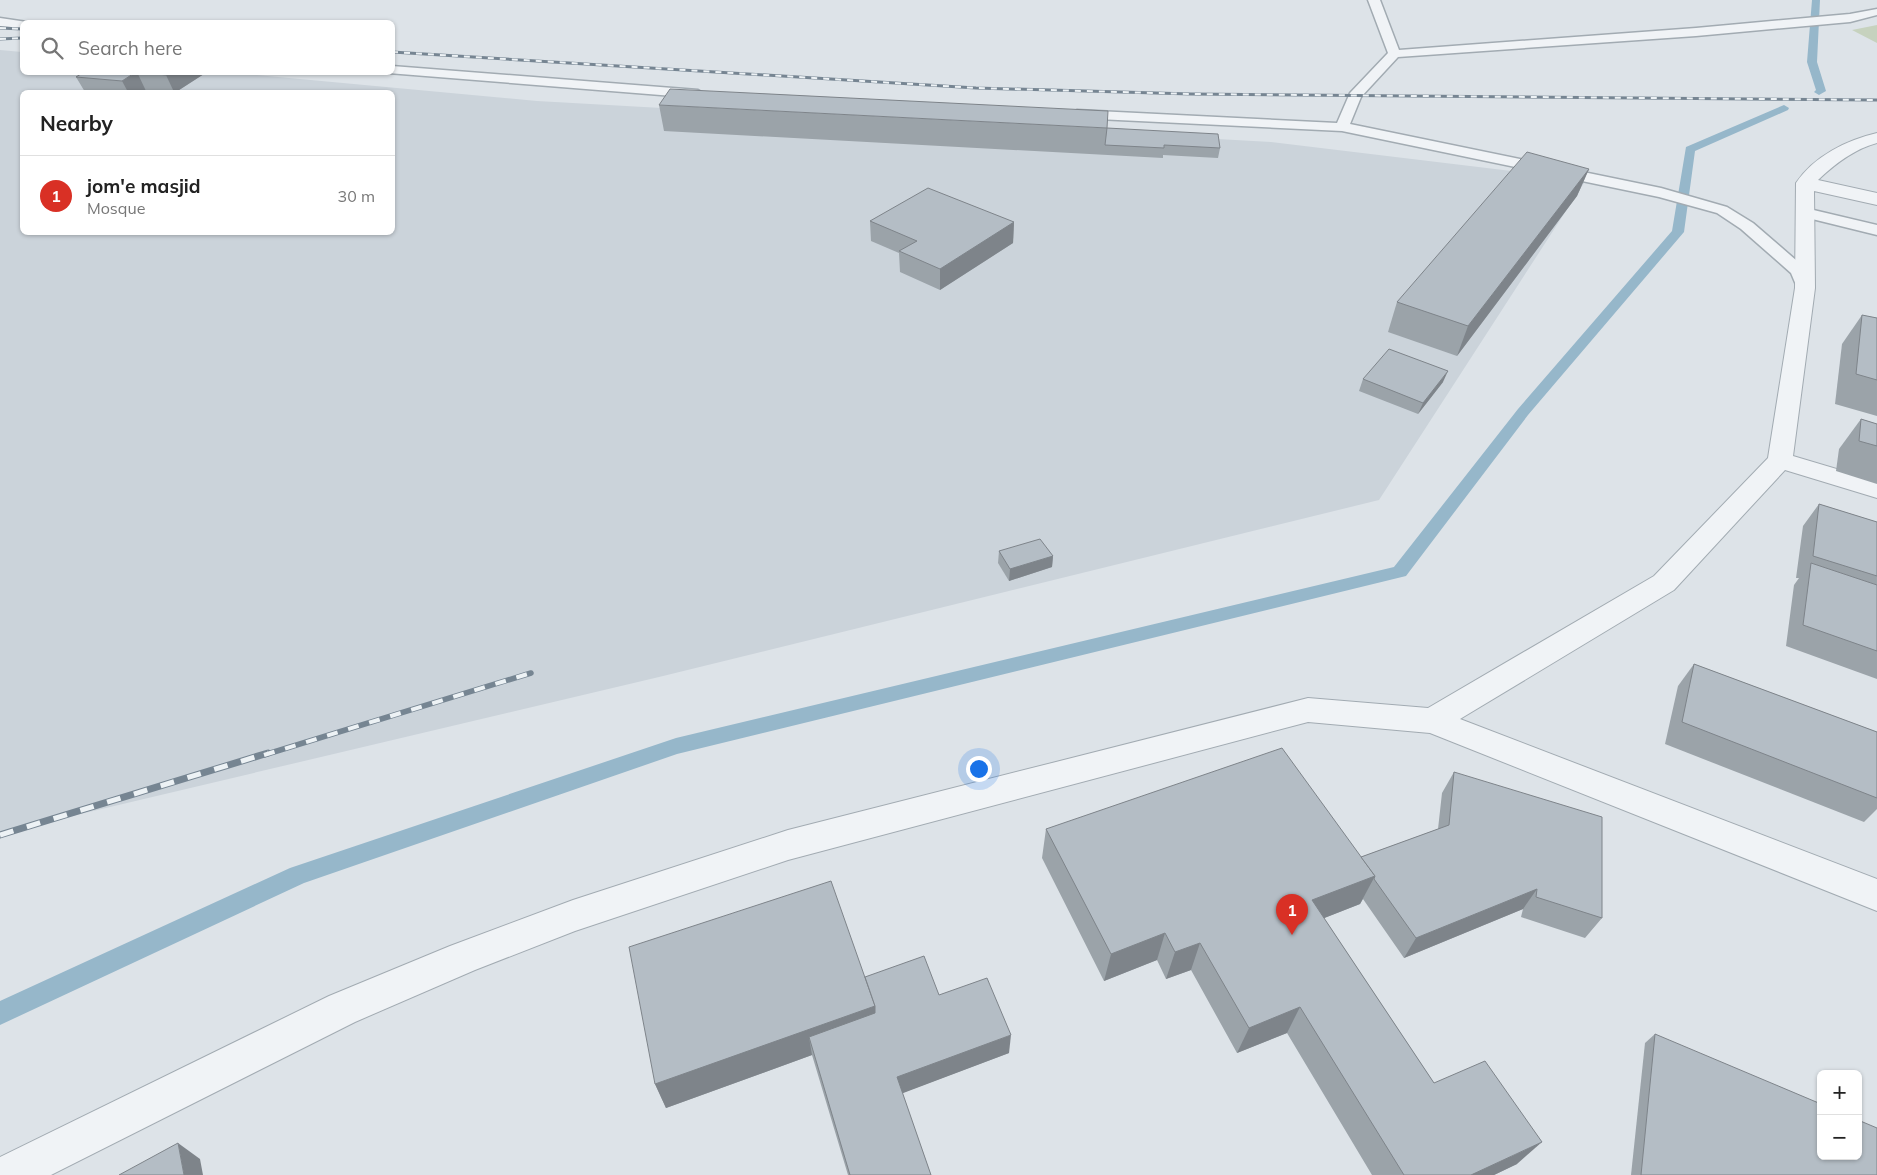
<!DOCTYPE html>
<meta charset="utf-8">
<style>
body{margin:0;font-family:Mulish,sans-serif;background:#f6f6f6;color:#222}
.controls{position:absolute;right:15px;bottom:15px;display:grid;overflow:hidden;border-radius:8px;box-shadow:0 1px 4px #0004}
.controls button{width:45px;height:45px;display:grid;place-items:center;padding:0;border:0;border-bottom:1px solid #e0e0e0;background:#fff;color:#222;font:25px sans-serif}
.you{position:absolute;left:978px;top:768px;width:18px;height:18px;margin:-12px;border:4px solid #fff;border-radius:50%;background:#1a73e8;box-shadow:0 0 0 8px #1a73e833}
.badge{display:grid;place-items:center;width:32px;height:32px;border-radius:50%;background:#d93025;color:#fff;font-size:16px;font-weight:700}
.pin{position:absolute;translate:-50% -41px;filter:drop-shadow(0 1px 2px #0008)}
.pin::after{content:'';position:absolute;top:26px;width:18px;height:15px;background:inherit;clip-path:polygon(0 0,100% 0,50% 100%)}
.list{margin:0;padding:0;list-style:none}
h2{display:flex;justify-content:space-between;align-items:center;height:65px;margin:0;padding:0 20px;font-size:21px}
h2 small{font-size:16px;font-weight:400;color:#767676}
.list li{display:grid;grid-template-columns:32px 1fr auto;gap:15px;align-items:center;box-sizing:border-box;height:80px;padding:0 20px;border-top:1px solid #e0e0e0}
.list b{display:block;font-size:19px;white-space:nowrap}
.list p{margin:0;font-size:16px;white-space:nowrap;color:#767676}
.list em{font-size:16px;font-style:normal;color:#767676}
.icon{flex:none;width:28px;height:28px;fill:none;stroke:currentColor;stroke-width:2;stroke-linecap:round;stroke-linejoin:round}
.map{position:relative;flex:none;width:1877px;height:1175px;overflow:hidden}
.search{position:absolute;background:#fff;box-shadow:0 1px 4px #0004;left:20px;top:20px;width:375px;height:55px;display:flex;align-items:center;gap:12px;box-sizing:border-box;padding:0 18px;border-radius:8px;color:#767676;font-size:19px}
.panel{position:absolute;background:#fff;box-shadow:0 1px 4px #0004;left:20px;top:90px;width:375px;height:145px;border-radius:8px}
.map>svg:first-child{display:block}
.built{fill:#cbd3da;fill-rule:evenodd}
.green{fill:#c6d2be}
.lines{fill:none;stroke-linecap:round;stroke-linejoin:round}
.stream{fill:#96b7ca;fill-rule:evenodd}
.lane-casing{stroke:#a2abb2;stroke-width:3}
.street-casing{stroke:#a2abb2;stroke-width:2}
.lane{fill:#f0f3f6;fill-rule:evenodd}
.street{fill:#f0f3f6;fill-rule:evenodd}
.rail-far2-casing{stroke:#768592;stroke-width:3}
.rail-far1-casing{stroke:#768592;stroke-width:5.5}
.rail-casing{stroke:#768592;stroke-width:7}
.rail-far2{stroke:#edf2f5;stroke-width:2;stroke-dasharray:6;stroke-linecap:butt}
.rail-far1{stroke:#edf2f5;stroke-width:4;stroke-dasharray:11;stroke-linecap:butt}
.rail{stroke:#edf2f5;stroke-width:5;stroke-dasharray:14;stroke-linecap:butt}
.wall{fill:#9ba3a9}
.shaded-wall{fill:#7e848a}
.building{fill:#b4bdc5;stroke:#7e848a}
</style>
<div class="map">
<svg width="1877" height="1175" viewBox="0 0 1877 1175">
<rect width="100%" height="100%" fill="#dde3e8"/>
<!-- built -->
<path class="built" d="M0,50L22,52V72L236,73L537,101L1271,142L1586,180L1379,500L659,677L0,833ZM22,92H392V232H22Z"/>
<!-- green -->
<path class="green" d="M1877,25V43L1852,30Z"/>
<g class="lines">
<!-- stream -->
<g class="stream">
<path d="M1812,0H1820L1817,62L1826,91L1819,95L1814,92L1816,90L1807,62Z"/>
<path d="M1784,105L1789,108L1788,110L1695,151L1684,232L1528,415L1406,576L677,754L304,883L0,1025V1001L290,868L676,738L1394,567L1518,409L1672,231L1686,147Z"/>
</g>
<!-- lane casing -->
<g class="lane-casing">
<g id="lane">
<path d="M1368,0H1380L1399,50L1696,28L1850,14L1877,9V15L1850,22L1696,36L1398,57L1361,97L1350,124L1661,188L1727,207L1753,223L1804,267L1813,288L1811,292H1799L1791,273L1741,229L1717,213L1659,197L1342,131L1077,118L1070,114L1077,110L1337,123L1350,93L1388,53Z"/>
<path d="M0,18L27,22H22V28L0,26Z"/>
<path d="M392,66L698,90L705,94L698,98L388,73L392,72Z"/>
<path d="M1805,208L1877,225V235L1800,216L1797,213L1800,210Z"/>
</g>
</g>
<!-- street casing -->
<g class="street-casing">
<path id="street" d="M1877,133V143C1854,149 1835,164 1818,180L1877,193V205L1814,191L1815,288L1793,456L1877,481V498L1785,470L1674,590L1460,719L1877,879V911L1430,733L1308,722L788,860L575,931L475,970L355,1022L51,1175H0V1157L329,996L450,946L573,900L788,830L1308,698L1428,708L1654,576L1768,458L1795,288L1796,183C1814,156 1847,140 1877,133Z"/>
</g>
<!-- lane -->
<use href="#lane" class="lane"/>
<!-- street -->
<use href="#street" class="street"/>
<!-- rail-far2 casing -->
<g class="rail-far2-casing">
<g id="rail-far2">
<path d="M0,28L22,29"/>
<path d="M0,39L22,38"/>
<path d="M392,52L976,88L1191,94L1877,100"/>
</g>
</g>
<!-- rail-far1 casing -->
<g class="rail-far1-casing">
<path id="rail-far1" d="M264,755L531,673"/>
</g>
<!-- rail casing -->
<g class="rail-casing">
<path id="rail" d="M0,835L268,753"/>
</g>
<!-- rail-far2 -->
<use href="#rail-far2" class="rail-far2"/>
<!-- rail-far1 -->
<use href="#rail-far1" class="rail-far1"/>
<!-- rail -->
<use href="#rail" class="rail"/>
</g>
<!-- wall -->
<g class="wall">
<path d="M84,72H207L176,92H165L146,91L143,92H85L76,77Z"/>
<path d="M659,105L1107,128L1220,148L1218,158L1163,155V158L664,131Z"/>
<path d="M1589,169L1577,196L1457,356L1388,332L1397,302Z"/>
<path d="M870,221L1014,222L1013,243L940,290L900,272L899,253L871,241Z"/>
<path d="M1862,315L1877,318V416L1835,404L1842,344Z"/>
<path d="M1363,379L1443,382L1418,414L1359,391Z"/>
<path d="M1861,419L1877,424V484L1836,471L1839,449Z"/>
<path d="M1819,504L1877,522V679L1786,646L1794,585L1799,578H1796L1803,526Z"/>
<path d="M999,551L1053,556L1052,567L1009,581L998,563Z"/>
<path d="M1694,664L1877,732V809L1864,822L1665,744L1678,686Z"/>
<path d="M1454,772L1602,918L1585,938L1521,917L1523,909L1404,958L1363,899L1360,904L1324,918L1434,1083L1517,1164L1494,1175H1372L1287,1033L1237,1053L1191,970L1166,979L1157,960L1104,981L1042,858L1046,829L1361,857L1438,829L1442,793Z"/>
<path d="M865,977L939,995L1009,1053L902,1093L931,1175H848L812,1055L666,1108L655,1084Z"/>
<path d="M1655,1034L1877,1175H1631L1645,1043Z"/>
</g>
<!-- shaded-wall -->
<g class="shaded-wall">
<path d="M137,72L146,91L143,92H128L122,81Z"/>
<path d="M170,72H207L176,92H174L166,75Z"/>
<path d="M1589,169L1577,196L1457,356L1468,326Z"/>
<path d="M1014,222L1013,243L940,290V269Z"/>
<path d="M1448,371L1443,382L1418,414L1423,403Z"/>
<path d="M1053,556L1052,567L1009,581L1010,569Z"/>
<path d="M1375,876L1360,904L1299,928L1312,900Z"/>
<path d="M1537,889L1523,909L1404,958L1416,938Z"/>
<path d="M1165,933L1157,960L1104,981L1111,954Z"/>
<path d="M1200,943L1191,970L1166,979L1175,952Z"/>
<path d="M875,1006L877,1031L809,1037L812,1055L666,1108L655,1084Z"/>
<path d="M1300,1007L1287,1033L1237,1053L1249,1028Z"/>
<path d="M1011,1035L1009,1053L898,1095L897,1077Z"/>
<path d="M1542,1142L1517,1164L1494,1175H1471Z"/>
<path d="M178,1143L200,1159L203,1175H184Z"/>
</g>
<!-- building -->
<g class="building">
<path d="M84,72H136L122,81L76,77Z"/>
<path d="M140,72H170L166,75Z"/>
<path d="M670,89L1108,111L1107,128L659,105Z"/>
<path d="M1107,128L1218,134L1220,148L1164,145V148L1105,145Z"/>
<path d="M1527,152L1589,169L1468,326L1397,302Z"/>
<path d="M928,188L1014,222L940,269L899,251L917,241L870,221Z"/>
<path d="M1862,315L1877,318V380L1856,374Z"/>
<path d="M1389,349L1448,371L1423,403L1363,379Z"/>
<path d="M1861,419L1877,424V446L1859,441Z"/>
<path d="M1819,504L1877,522V576L1813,556Z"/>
<path d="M1040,539L1053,556L1010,569L999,551Z"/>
<path d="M1811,563L1877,585V651L1803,625Z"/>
<path d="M1694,664L1877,732V798L1682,722Z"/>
<path d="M1282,748L1375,876L1312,900L1434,1083L1485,1061L1542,1142L1471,1175H1404L1300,1007L1249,1028L1200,943L1175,952L1165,933L1111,954L1046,829Z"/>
<path d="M1454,772L1602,817V918L1536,897L1537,889L1416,938L1374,879L1375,876L1361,857L1449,825Z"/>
<path d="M831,881L875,1006L655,1084L629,947Z"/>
<path d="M924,956L939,995L987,978L1011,1035L897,1077L931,1175H850L809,1037L875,1013V1006L865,977Z"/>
<path d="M1655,1034L1821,1104V1156H1858V1120L1877,1128V1175H1641Z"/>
<path d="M178,1143L184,1175H119Z"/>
</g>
</svg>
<div class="controls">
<button>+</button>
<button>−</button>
</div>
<div class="you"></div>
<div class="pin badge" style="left:1292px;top:935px">1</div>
<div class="search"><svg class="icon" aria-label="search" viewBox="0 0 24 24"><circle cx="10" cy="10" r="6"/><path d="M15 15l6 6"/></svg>Search here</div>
<section class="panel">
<h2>Nearby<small></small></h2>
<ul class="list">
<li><span class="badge">1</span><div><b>jom'e masjid</b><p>Mosque</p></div><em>30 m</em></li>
</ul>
</section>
</div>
